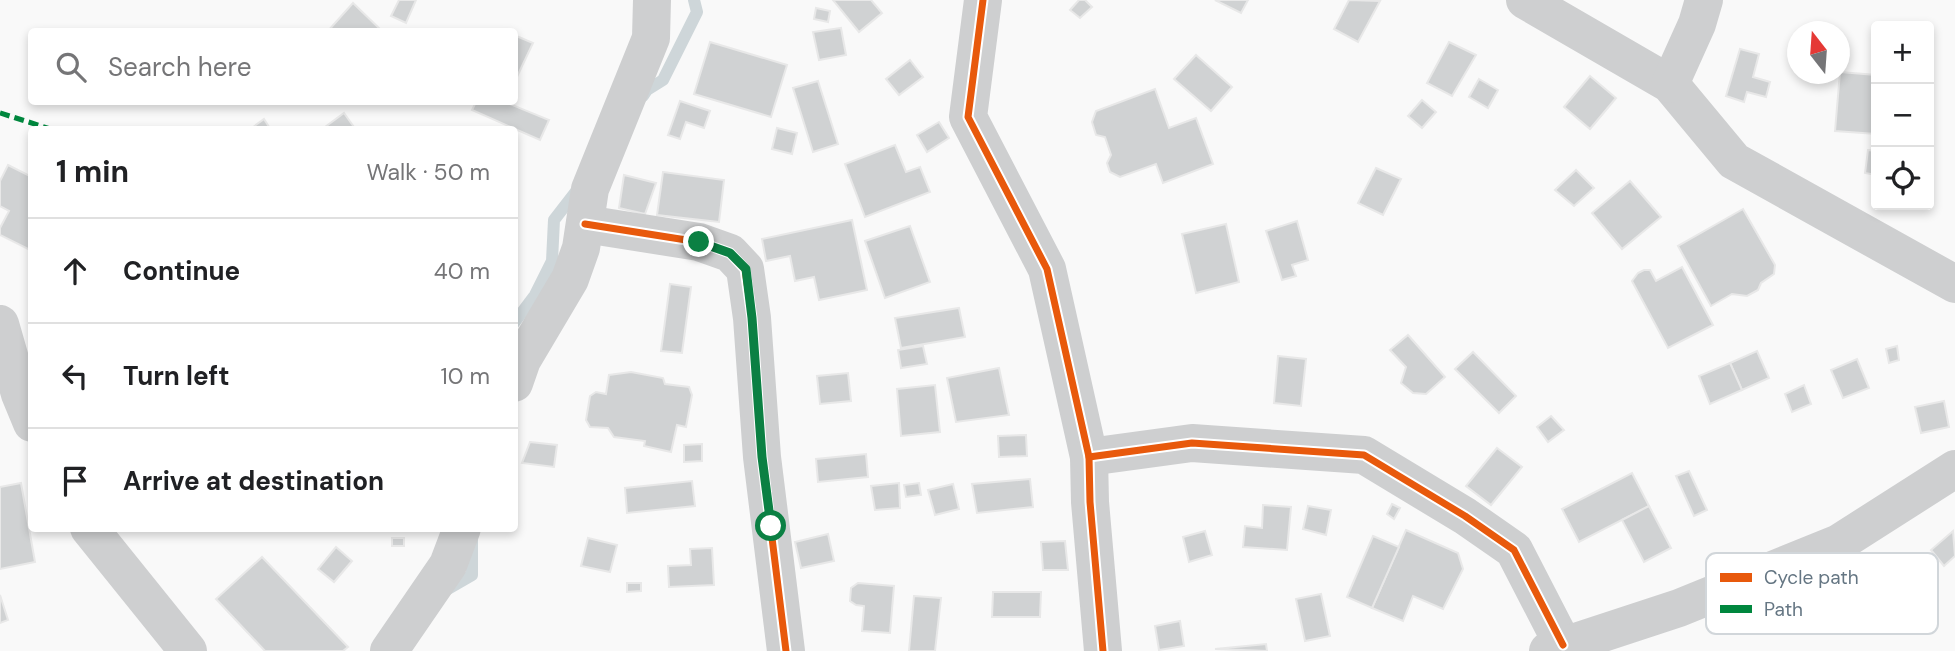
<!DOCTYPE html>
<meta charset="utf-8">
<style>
body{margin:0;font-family:"DM Sans",sans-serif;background:#f2f2f2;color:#202124}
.controls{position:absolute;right:21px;top:21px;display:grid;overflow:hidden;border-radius:7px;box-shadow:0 4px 10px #0003}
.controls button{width:63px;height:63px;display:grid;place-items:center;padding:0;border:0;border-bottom:2px solid #e0e0e0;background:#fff;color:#202124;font:35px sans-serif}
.compass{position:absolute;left:1787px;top:21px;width:63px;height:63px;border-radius:50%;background:#fff;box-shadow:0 4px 10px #0003;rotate:343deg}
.stop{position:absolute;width:21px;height:21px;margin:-16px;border:5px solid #0b8043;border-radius:50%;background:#fff}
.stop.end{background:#0b8043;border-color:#fff;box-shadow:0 2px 7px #0008}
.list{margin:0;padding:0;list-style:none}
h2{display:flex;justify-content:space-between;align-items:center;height:91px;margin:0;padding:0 28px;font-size:30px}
h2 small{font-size:23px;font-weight:400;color:#757577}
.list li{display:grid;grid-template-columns:46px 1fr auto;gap:21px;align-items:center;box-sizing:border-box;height:105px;padding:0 28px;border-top:2px solid #e0e0e0}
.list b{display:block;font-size:26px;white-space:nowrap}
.list em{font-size:23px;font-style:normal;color:#757577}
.icon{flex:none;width:38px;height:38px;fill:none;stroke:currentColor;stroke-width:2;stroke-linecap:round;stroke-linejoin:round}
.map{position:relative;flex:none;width:1955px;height:651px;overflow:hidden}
.search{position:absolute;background:#fff;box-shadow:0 4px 10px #0003;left:28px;top:28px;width:490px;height:77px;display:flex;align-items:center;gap:18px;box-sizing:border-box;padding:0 24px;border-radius:7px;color:#757577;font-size:26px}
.panel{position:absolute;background:#fff;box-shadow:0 4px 10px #0003;left:28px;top:126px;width:490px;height:406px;border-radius:7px}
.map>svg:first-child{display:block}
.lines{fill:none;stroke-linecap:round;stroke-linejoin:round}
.stream{stroke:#ced6d9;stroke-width:12}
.building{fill:#d0d2d3;stroke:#e8e8e8;stroke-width:2}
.minor{stroke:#cecfd0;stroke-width:38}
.quiet{stroke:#00873e;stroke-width:5;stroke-dasharray:10 5;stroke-linecap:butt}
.cycleway-casing{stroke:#fff;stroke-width:11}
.cycleway{stroke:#e8590c;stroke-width:7}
.route{stroke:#0b8043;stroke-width:9}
.key{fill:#fff;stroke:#d1d6da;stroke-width:2}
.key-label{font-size:19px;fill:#657683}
</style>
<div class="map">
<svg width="1955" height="651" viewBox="0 0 1955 651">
<rect width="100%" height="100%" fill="#f9f9f9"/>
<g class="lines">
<!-- stream -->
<g class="stream">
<path d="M643,96L647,90L663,80L697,12L694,0"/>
<path d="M514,323L535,295L552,261L554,220L578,189"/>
<path d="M446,590L472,575V539"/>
</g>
</g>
<!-- building -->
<g class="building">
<path d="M399,0H416L406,23L391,16Z"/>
<path d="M833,0H871L882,13L859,32Z"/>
<path d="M1079,0H1085L1092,7L1080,18L1070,10Z"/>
<path d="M1215,0H1248L1241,13Z"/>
<path d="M1349,0L1380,1L1358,42L1334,29Z"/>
<path d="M353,3L383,32H327Z"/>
<path d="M816,8L830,11L828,22L814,19Z"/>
<path d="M841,28L846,55L819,60L813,32Z"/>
<path d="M514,35L533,43L514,83Z"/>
<path d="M710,42L787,65L771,117L694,94Z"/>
<path d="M1449,42L1476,55L1452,96L1427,83Z"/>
<path d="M1740,49L1759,54L1753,77L1770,82L1766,97L1747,92L1744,102L1726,96Z"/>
<path d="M1196,55L1232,87L1211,111L1174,79Z"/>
<path d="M910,60L923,77L899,95L886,79Z"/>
<path d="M1840,72L1876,75V134L1835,131Z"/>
<path d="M1590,76L1616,98L1590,129L1564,107Z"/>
<path d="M1479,79L1498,90L1488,108L1469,97Z"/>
<path d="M818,81L838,144L813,152L793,88Z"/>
<path d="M1155,89L1169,128L1196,118L1213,164L1163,183L1156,164L1120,177L1110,172L1107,163L1111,155L1105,137L1096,135L1092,122L1096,111Z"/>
<path d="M1422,100L1436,112L1422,128L1408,116Z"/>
<path d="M680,101L710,111L704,128L686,122L680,139L668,135Z"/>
<path d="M476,102H505L549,120L540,140L472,110Z"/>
<path d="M344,113L356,130H321Z"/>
<path d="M264,119L271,130H249Z"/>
<path d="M939,122L949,138L927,152L917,135Z"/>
<path d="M777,128L797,133L792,154L772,149Z"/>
<path d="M895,145L906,172L920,167L930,192L865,217L845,164Z"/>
<path d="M1868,150L1876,151V175L1865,173Z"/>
<path d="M8,165L32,177V251L0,235V228L9,211L0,206V181Z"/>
<path d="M1376,168L1401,179L1383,215L1358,203Z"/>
<path d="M1576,170L1594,188L1574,206L1555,190Z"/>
<path d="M663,172L724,180L719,222L657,215Z"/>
<path d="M624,175L656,183L645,214L619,208Z"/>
<path d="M1630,181L1661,217L1622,249L1592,213Z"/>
<path d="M1743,209L1775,265L1774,274L1761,283L1758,290L1747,296L1732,294L1711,306L1678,246Z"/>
<path d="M852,220L867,290L819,300L814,277L795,281L790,256L766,261L762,239Z"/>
<path d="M1297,221L1308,260L1292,265L1296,276L1282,280L1266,231Z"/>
<path d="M1226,224L1239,282L1196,293L1182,234Z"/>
<path d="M910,226L930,282L885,298L865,241Z"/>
<path d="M1682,267L1713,325L1668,348L1632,281L1638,273L1644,270H1650L1656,281Z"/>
<path d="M670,284L691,287L682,353L661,351Z"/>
<path d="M959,308L965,337L901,348L895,318Z"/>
<path d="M1408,335L1445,377L1426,394L1413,393L1401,383L1406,367L1390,350Z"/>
<path d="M923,346L927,364L901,368L898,350Z"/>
<path d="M1897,346L1899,360L1889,363L1886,349Z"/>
<path d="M1757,351L1769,378L1742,390L1730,363Z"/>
<path d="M1473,352L1516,396L1499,413L1455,369Z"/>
<path d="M1278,356L1306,359L1301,406L1274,403Z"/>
<path d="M1857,359L1869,388L1843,398L1831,370Z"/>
<path d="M1730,363L1742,390L1710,404L1699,376Z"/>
<path d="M999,368L1009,415L956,422L947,378Z"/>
<path d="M631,372L663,378L665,384L689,387L692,395L686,427L677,425L671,452L644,446L645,441L614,437L608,428L590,427L586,420L590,396L596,392L606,394L609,375Z"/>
<path d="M848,373L851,401L820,404L817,376Z"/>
<path d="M935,385L940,432L901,436L897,389Z"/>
<path d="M1804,385L1811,404L1792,412L1785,394Z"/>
<path d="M1944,401L1949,427L1921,433L1915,407Z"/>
<path d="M1551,416L1564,430L1548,442L1537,427Z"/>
<path d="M1026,435L1027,456L999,457L998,436Z"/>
<path d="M530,442L557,445L554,467L522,463Z"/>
<path d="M702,444V461L684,462V445Z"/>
<path d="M1497,448L1522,467L1491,505L1466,486Z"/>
<path d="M866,454L868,477L818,482L816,459Z"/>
<path d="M1689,471L1707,510L1694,516L1676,476Z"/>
<path d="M1632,473L1649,506L1579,542L1562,509Z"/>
<path d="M1030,479L1033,507L977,513L972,484Z"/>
<path d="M692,481L695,506L627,513L625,488Z"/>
<path d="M21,483L35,562L0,569V487Z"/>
<path d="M899,483L900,508L875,510L871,486Z"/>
<path d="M919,483L921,495L906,497L904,485Z"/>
<path d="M953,484L959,509L935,515L928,490Z"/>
<path d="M1392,504L1400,508L1394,519L1387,514Z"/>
<path d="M1263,505L1291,507L1287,550L1243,547L1245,526L1262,528Z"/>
<path d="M1308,506L1331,510L1326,535L1303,529Z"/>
<path d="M1649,506L1671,548L1644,562L1622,520Z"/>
<path d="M1406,530L1458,553L1463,569L1443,609L1413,596L1403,621L1372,608Z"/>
<path d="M1205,531L1212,555L1189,562L1183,537Z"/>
<path d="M1953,531L1955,556L1944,566L1931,550Z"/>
<path d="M828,534L834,561L801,568L795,542Z"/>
<path d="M1373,536L1399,547L1372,608L1347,597Z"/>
<rect x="392" y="538" width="12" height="8"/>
<path d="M588,538L617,545L610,572L581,566Z"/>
<path d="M1065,541L1068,570H1043L1041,542Z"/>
<path d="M336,547L352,561L334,582L318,569Z"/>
<path d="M712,548L714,585L669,587L668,566L691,565L690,549Z"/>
<path d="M262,557L348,647L343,651H265L216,599Z"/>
<path d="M627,583H641V591L627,592Z"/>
<path d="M858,583L894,586L890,633L862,631L864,606L856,605L850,601L851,588Z"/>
<path d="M993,592H1041L1040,617H992Z"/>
<path d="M1321,594L1330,636L1305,641L1296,599Z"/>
<path d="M0,595L8,620L0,623Z"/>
<path d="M914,596L941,598L935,651H909Z"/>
<path d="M1180,621L1184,646L1159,650L1155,626Z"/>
<path d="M1266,644L1267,651L1215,649Z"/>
</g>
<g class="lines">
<!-- minor -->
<g class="minor">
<path d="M983,0L968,117L1047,269L1089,457L1090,502L1103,651"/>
<path d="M1525,0L1670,84L1734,161L1955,284"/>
<path d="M1670,84L1697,24L1704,0"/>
<path d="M585,224L699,242L730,253L745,269L752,318L762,457L786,651"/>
<path d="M0,324L20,394L32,423"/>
<path d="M514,383L522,360L570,279L581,248L590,189L651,38L652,0"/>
<path d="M1089,457L1192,443L1364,455L1465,516L1514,550L1563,645"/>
<path d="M89,528L188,651"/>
<path d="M389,651L448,565L462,528"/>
<path d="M1548,651L1679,608L1839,543L1955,469"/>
</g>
<!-- quiet -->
<path class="quiet" d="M0,113L54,130"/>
<!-- cycleway casing -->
<g class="cycleway-casing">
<g id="cycleway">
<path d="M983,0L968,117L1047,269L1089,457L1090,502L1103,651"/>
<path d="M585,224L699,242L730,253L745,269L752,318L762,457L786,651"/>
<path d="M1089,457L1192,443L1364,455L1465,516L1514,550L1563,645"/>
</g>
</g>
<!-- cycleway -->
<use href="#cycleway" class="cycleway"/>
</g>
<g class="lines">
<!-- route -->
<path class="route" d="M699,242L730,253L746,269L752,318L762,457L771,526"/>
</g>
<!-- legend -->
<rect x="1706" y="553" width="232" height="81" rx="10" class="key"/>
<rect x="1720" y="573" width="32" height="9" fill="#e8590c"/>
<rect x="1720" y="605" width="32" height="8" fill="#00873e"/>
<g class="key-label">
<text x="1764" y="584">Cycle path</text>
<text x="1764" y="616">Path</text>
</g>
</svg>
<div class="controls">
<button>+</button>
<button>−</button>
<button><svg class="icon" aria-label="locate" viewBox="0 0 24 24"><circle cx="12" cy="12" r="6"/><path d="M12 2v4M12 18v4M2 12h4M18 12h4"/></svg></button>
</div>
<svg class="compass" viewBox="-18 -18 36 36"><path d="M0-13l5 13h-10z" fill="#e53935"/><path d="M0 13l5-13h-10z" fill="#757577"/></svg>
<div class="stop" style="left:771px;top:526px"></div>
<div class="stop end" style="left:699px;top:242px"></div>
<div class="search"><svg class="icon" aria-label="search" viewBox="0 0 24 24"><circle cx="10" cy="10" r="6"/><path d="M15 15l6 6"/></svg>Search here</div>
<section class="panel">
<h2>1 min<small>Walk · 50 m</small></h2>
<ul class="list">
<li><svg class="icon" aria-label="ahead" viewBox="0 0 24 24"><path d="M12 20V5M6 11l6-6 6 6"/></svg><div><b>Continue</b></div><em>40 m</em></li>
<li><svg class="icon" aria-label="left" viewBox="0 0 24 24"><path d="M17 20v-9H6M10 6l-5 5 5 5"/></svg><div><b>Turn left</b></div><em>10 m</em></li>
<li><svg class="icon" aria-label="arrive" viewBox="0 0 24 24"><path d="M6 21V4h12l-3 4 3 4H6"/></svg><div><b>Arrive at destination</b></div></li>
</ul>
</section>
</div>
